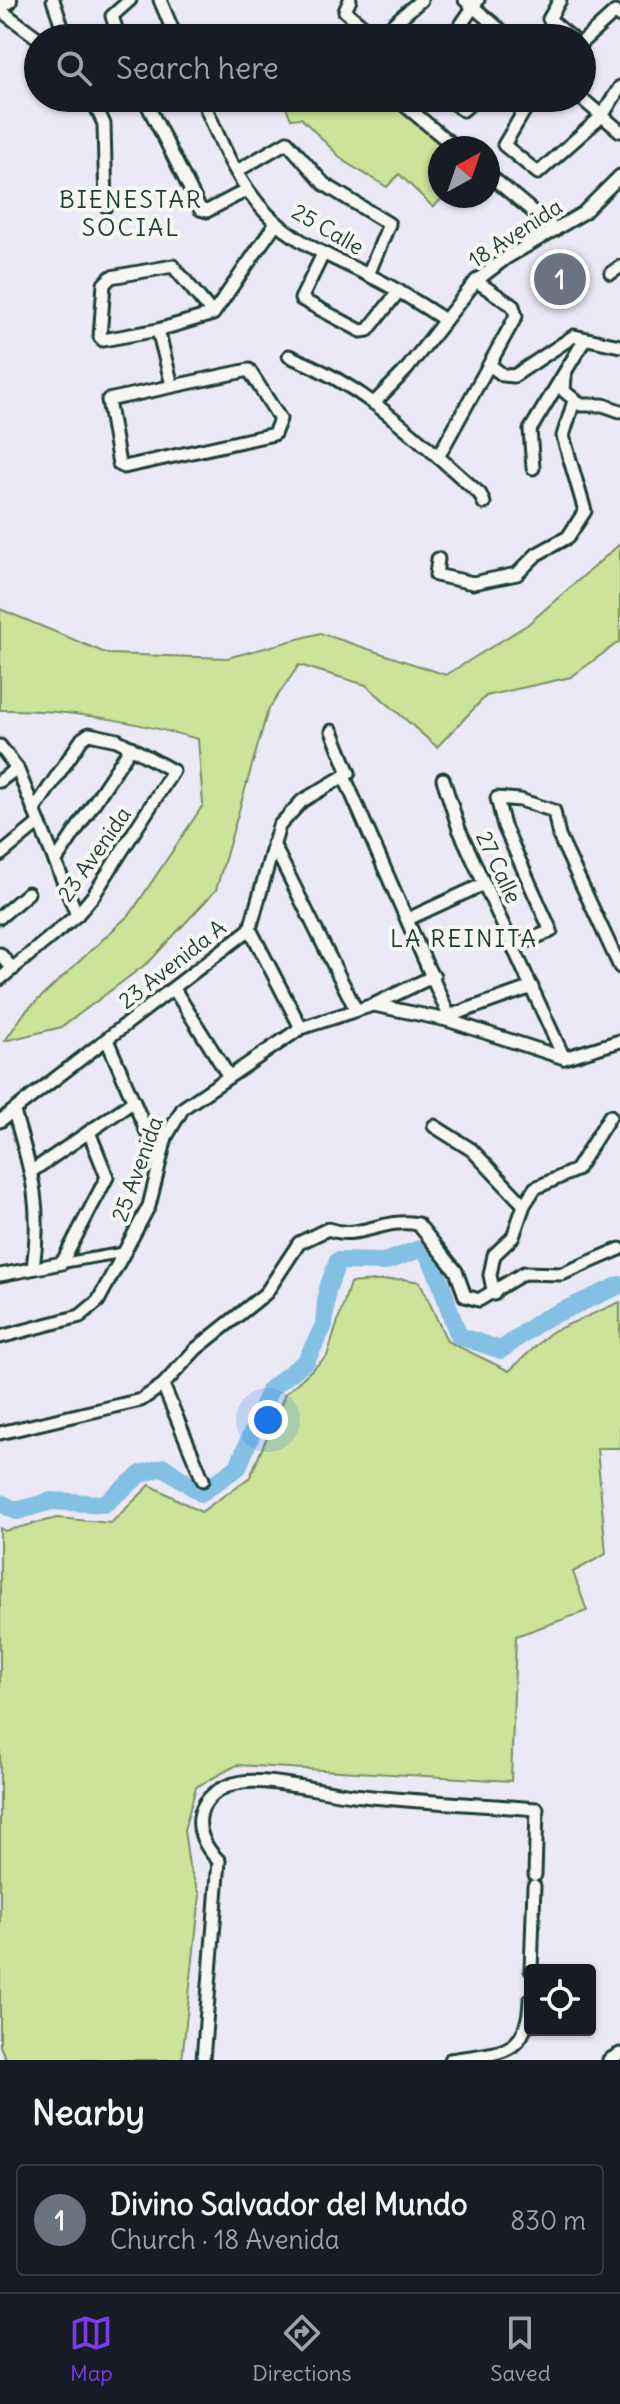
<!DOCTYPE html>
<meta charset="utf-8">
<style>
body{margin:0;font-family:Delius,sans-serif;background:#242831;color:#f1f3f6}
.controls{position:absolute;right:24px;bottom:24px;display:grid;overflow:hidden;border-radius:8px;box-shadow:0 2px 6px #0004}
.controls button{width:72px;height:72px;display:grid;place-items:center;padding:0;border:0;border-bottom:2px solid #363941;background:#171b24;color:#f1f3f6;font:40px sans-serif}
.compass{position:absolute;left:428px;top:136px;width:72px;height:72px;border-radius:50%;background:#171b24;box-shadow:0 2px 6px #0004;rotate:40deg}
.you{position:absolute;left:268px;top:1420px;width:28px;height:28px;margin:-20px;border:6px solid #fff;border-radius:50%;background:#1a73e8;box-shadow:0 0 0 12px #1a73e833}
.badge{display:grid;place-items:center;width:52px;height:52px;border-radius:50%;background:#7c3aed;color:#fff;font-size:26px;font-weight:700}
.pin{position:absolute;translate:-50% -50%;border:4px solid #fff;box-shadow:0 2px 8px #0006}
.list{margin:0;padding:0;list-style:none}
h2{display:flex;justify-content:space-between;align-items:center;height:104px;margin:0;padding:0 32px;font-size:34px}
h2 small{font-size:26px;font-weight:400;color:#9ea1a6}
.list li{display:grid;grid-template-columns:52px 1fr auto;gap:24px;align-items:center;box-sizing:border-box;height:112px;margin:0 16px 16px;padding:0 16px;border:2px solid #363941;border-radius:8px}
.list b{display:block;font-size:30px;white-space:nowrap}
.list p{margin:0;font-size:26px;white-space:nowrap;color:#9ea1a6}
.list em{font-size:26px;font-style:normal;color:#9ea1a6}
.icon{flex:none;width:44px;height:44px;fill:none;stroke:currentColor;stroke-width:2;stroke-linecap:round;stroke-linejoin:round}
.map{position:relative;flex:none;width:620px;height:2060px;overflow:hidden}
.search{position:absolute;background:#171b24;box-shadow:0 2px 6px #0004;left:24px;right:24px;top:24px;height:88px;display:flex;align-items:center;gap:20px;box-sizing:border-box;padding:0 28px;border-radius:44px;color:#9ea1a6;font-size:30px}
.sheet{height:232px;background:#171b24}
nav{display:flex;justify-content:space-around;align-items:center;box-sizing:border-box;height:112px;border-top:2px solid #363941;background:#171b24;font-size:22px;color:#9ea1a6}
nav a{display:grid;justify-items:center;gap:4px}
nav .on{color:#7c3aed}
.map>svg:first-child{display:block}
.green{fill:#cce399;stroke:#769066;stroke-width:2}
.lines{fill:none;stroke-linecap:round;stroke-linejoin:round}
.river{stroke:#84c0e4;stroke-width:18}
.pedestrian-casing{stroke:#1f3d34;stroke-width:14}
.minor-casing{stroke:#1f3d34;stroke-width:17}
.primary-casing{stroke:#1f3d34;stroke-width:24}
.pedestrian{stroke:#f6f6f2;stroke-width:8}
.minor{stroke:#f6f6f2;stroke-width:11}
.primary{stroke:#f6f6f2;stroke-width:18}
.labels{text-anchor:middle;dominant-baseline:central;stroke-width:8;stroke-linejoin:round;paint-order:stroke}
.street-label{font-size:22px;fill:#1f3d34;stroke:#f6f6f2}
.neighbourhood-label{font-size:24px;letter-spacing:2px;fill:#1f3d34;stroke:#f6f6f2}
</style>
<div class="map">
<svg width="620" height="2060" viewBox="0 0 620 2060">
<rect width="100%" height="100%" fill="#ece9f6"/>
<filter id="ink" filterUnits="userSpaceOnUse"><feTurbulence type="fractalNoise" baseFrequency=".0125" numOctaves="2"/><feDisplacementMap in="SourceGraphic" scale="16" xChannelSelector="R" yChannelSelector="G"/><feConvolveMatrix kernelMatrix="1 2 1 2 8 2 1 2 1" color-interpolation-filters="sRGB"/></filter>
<g filter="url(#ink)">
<!-- green -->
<g class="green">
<path d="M282,98H402L462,148H440V196H445L433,207L399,174L387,187L345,162L301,118L291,119Z"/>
<path d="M620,544V641L571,677L486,696L437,747L366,685L299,665L268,710L216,890L150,961L62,1027L5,1041L25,1012L131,913L203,805L198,739C131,721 69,709 0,710V609L108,654L227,658L320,633L446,675L527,625Z"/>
<path d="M403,1279L420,1282L447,1341L509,1371L551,1332L620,1302V1448H597L606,1554L573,1572L587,1611L516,1636L511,1781L237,1765L196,1787L184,1830L189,1866L200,1895L182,2060H6L0,2046V1528L5,1531L57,1518L111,1523L150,1485L201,1512L250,1477L285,1394L327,1356L350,1283Z"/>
</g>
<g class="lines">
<!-- river -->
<path class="river" d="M0,1503L17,1511L51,1501L104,1504L141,1474L164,1467L201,1493L238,1467L270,1389L306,1361L324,1325L327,1290L338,1261L384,1262L423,1248C442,1273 446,1307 459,1336L501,1350L542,1320L620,1285"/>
<!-- pedestrian casing -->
<g class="pedestrian-casing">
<path id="pedestrian" d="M62,1263L126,1252"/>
</g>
<!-- minor casing -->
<g class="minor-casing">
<g id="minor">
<path d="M53,0L66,38"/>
<path d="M160,0L176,38"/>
<path d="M350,0L345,11L377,38L421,0"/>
<path d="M465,0L510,38"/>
<path d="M560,0L549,19L572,38"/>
<path d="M0,10L38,38"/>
<path d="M119,38L112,16L130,0"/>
<path d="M452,38L478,0"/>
<path d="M582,42L615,12L620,17"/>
<path d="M92,98L104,124L106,206"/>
<path d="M144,98L200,209L207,211L247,190"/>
<path d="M202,98C220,142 241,193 278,224C305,247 338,260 370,276C396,288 420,304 445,320"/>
<path d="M396,98L456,148"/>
<path d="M447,98L463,110L477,98"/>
<path d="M524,98L527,106L504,145L538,173L602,116L620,87"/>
<path d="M581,98L620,131"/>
<path d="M237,171L287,142L324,184L389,224L368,275"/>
<path d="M488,174L555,230"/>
<path d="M323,254L301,299L361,331L368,330L399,291"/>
<path d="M611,273L620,267"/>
<path d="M213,314L173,266L111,277L104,284L100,337L103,340L158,330L213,314L276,223"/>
<path d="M158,330L172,385"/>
<path d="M289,356C369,388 416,438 480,494L484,503"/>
<path d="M491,366L503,375L514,376L574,336L620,346"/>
<path d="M249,370L280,419L274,434L124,467L119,464L108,400Z"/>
<path d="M565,376L564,391L581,405H603L620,411"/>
<path d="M375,402L406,370L476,281L506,258L583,213L620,176"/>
<path d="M438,457L516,316L513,306L476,281"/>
<path d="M533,468L530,430L585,339"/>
<path d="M438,559L436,575L473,583L517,574L537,554L568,537L585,511L563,436L574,401"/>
<path d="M0,746L17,768L77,915"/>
<path d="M344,776L449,1016L447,1020"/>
<path d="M443,779L459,829L564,1058"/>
<path d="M0,781L17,768"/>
<path d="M273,844L355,1008"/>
<path d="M0,855L39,823"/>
<path d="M55,862L131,747"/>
<path d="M0,917L28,893"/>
<path d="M408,919L484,884"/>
<path d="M250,929L301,1028"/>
<path d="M514,946L551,931L504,826L497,798L520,800L554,811L559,836L620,967"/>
<path d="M0,954L13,969"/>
<path d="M0,979L77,915L93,896L173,771L117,740L89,734L82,739L34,810"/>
<path d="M174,989L228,1075"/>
<path d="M374,1005L447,1020L564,1058L620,1041"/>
<path d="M449,1016L532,987"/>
<path d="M107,1040L159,1160"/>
<path d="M14,1112C32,1173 42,1205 33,1268"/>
<path d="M0,1121L250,929L279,826L302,801L349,773L332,731"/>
<path d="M434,1126L472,1150L524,1205"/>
<path d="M32,1171L134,1101"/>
<path d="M0,1275L62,1263L107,1177L89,1132"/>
<path d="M494,1294L490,1275L494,1255L513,1237L524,1205L535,1188L576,1170L610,1116"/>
<path d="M0,1337L80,1316L98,1301L149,1206L166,1137L183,1108L301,1028L373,1005L434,976"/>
<path d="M163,1385L203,1480"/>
<path d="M0,1433L141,1400L163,1385L196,1349L266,1293L299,1243L328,1229C361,1241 382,1217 418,1224L456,1271L465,1296L479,1300L524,1273L562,1274L620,1249"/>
<path d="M531,1970L534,1886"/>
<path d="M203,2060L219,1861C186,1830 196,1790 242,1782C268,1778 324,1792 353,1795C414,1802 476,1804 537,1809L535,1875"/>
<path d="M450,2060C497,2052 528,2058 530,2000"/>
<path d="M609,2060L620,2054"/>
</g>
</g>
<!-- primary casing -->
<g class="primary-casing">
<path id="primary" d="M0,3L7,0"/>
</g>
<!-- pedestrian -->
<use href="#pedestrian" class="pedestrian"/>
<!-- minor -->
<use href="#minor" class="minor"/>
<!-- primary -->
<use href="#primary" class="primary"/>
</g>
</g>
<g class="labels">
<!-- street labels -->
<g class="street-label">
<text transform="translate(328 229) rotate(30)">25 Calle</text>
<text transform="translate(515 233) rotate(-33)">18 Avenida</text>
<text transform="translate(94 854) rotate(-55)">23 Avenida</text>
<text transform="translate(499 867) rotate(65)">27 Calle</text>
<text transform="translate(172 964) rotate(-38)">23 Avenida A</text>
<text transform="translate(137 1169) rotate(-70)">25 Avenida</text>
</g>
<!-- neighbourhood labels -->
<g class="neighbourhood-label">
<text x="131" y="199">BIENESTAR<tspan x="131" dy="28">SOCIAL</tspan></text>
<text x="464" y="938">LA REINITA</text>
</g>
</g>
</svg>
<div class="controls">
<button><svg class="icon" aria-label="locate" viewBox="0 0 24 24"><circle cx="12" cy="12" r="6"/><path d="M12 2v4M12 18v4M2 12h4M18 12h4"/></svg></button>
</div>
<svg class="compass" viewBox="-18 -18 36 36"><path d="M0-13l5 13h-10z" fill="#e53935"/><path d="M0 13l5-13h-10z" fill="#9ea1a6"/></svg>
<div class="you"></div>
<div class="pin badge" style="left:560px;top:279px;background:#6b7280">1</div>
<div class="search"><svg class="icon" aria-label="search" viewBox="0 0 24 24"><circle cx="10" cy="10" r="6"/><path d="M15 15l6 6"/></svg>Search here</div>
</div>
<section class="sheet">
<h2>Nearby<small></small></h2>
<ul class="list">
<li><span class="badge" style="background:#6b7280">1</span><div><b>Divino Salvador del Mundo</b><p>Church · 18 Avenida</p></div><em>830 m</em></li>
</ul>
</section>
<nav>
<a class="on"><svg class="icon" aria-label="map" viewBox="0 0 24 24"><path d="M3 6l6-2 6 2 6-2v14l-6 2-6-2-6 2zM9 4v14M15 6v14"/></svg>Map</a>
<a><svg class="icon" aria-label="directions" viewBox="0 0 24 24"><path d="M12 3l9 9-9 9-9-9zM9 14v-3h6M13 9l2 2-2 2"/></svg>Directions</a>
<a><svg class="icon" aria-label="saved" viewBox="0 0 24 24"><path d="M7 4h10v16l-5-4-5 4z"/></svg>Saved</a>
</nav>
